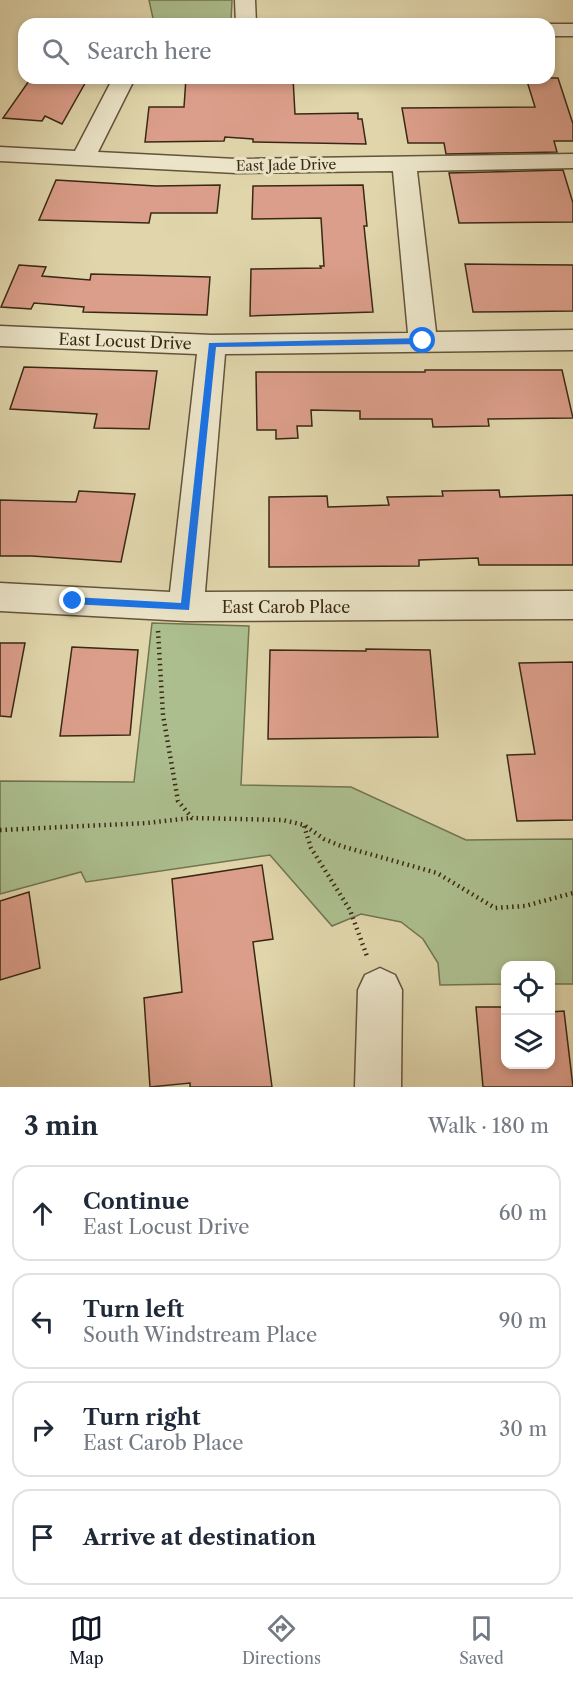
<!DOCTYPE html>
<meta charset="utf-8">
<style>
body{margin:0;font-family:"Libre Caslon Text",serif;background:#f6f6f7;color:#1f2937}
.controls{position:absolute;right:18px;bottom:18px;display:grid;overflow:hidden;border-radius:12px;box-shadow:0 3px 9px #0003}
.controls button{width:54px;height:54px;display:grid;place-items:center;padding:0;border:0;border-bottom:2px solid #e0e1e3;background:#fff;color:#1f2937;font:30px sans-serif}
.stop{position:absolute;width:18px;height:18px;margin:-14px;border:4px solid #1a73e8;border-radius:50%;background:#fff}
.stop.end{background:#1a73e8;border-color:#fff;box-shadow:0 2px 6px #0008}
.list{margin:0;padding:0;list-style:none}
h2{display:flex;justify-content:space-between;align-items:center;height:78px;margin:0;padding:0 24px;font-size:26px}
h2 small{font-size:20px;font-weight:400;color:#747a83}
.list li{display:grid;grid-template-columns:39px 1fr auto;gap:18px;align-items:center;box-sizing:border-box;height:96px;margin:0 12px 12px;padding:0 12px;border:2px solid #e0e1e3;border-radius:18px}
.list b{display:block;font-size:22px;white-space:nowrap}
.list p{margin:0;font-size:20px;white-space:nowrap;color:#747a83}
.list em{font-size:20px;font-style:normal;color:#747a83}
.icon{flex:none;width:33px;height:33px;fill:none;stroke:currentColor;stroke-width:2;stroke-linecap:round;stroke-linejoin:round}
.map{position:relative;flex:none;width:573px;height:1087px;overflow:hidden}
.search{position:absolute;background:#fff;box-shadow:0 3px 9px #0003;left:18px;right:18px;top:18px;height:66px;display:flex;align-items:center;gap:15px;box-sizing:border-box;padding:0 21px;border-radius:18px;color:#747a83;font-size:22px}
.sheet{height:510px;background:#fff}
nav{display:flex;justify-content:space-around;align-items:center;box-sizing:border-box;height:84px;border-top:2px solid #e0e1e3;background:#fff;font-size:16px;color:#747a83}
nav a{display:grid;justify-items:center;gap:3px}
nav .on{color:#111827}
.map>svg:first-child{display:block}
.green{fill:#acbe8e;stroke:#727451;stroke-width:1.5}
.building{fill:#db9e8a;stroke:#392914;stroke-width:1.5}
.lines{fill:none;stroke-linecap:round;stroke-linejoin:round}
.minor-casing{stroke:#63543a;stroke-width:3}
.path{stroke:#392914;stroke-width:4.5;stroke-dasharray:1.5 4;stroke-linecap:butt}
.minor{fill:#ebe4c8;fill-rule:evenodd}
.route{fill:#1a73e8}
.labels{text-anchor:middle;dominant-baseline:central;stroke-width:6;stroke-linejoin:round;paint-order:stroke}
.far-street-label{font-size:14px;fill:#392914;stroke:#ebe4c8}
.street-label{font-size:16px;fill:#392914;stroke:#ebe4c8}
</style>
<div class="map">
<svg width="573" height="1087" viewBox="0 0 573 1087">
<rect width="100%" height="100%" fill="#e0d5ab"/>
<filter id="stains"><feTurbulence type="fractalNoise" baseFrequency=".00333" numOctaves="4"/><feColorMatrix values="0 0 0 0 .2 0 0 0 0 .09 0 0 0 0 .02 0 0 0 .5 -.17"/></filter>
<radialGradient id="worn" r=".72"><stop offset=".6" stop-color="#630" stop-opacity="0"/><stop offset="1" stop-color="#630" stop-opacity=".3"/></radialGradient>
<!-- green -->
<g class="green">
<path d="M149,0H232L231,21L225,24L154,23Z"/>
<path d="M152,623L249,626L241,785L351,787L466,840L573,839V984H551L550,966H506L505,984L440,985L438,963L423,939L401,922L361,914L332,926L270,855L86,882L81,872L0,894V781L134,782Z"/>
</g>
<!-- building -->
<g class="building">
<path d="M31,78H88L62,124L45,116L42,121L3,118Z"/>
<path d="M186,78H293L295,114L358,113V119H362L366,144L253,142V139L225,137L224,141L145,142L149,107H184Z"/>
<path d="M526,78H558L573,124V141H554L557,152L446,154L444,143H408L402,108L535,107Z"/>
<path d="M563,170L573,203V222L459,223L449,173Z"/>
<path d="M56,180L156,186L220,185L217,213H151L149,223L39,220Z"/>
<path d="M363,185L367,226H364L373,312L250,316L251,269L321,268L320,266H324L321,218L252,219L253,186Z"/>
<path d="M465,264L573,265V311L473,312Z"/>
<path d="M19,265L46,267L42,276L90,280L91,274L210,277L207,315L83,312L84,307L34,303L31,309L1,307Z"/>
<path d="M24,367L157,371L149,429L94,428L97,414L10,409Z"/>
<path d="M425,370H562L573,418L488,419L489,426L433,427L432,419H360V411L311,410L312,426H297L298,438L276,439V430H257L256,372H425Z"/>
<path d="M499,490L500,497L573,495V565H479L478,558L419,560V566L269,567V497L327,496L328,507L389,505L387,497L443,496L442,491Z"/>
<path d="M79,491L135,494L121,562L32,556H0V500L76,502Z"/>
<path d="M0,643H25L11,717L0,716Z"/>
<path d="M72,647L138,650L130,735L60,736Z"/>
<path d="M366,649L430,650L438,737L268,739L270,650L366,651Z"/>
<path d="M573,662V820L517,821L507,755L535,754L519,663Z"/>
<path d="M262,865L273,939L253,942L272,1087H190V1083L150,1087L144,998L182,992L172,879Z"/>
<path d="M29,892L40,968L0,980V901Z"/>
<path d="M476,1007H506V1065H550V1012L564,1011L573,1087H483Z"/>
</g>
<g class="lines">
<!-- minor casing -->
<g class="minor-casing">
<g id="minor">
<path d="M235,0H255L256,24H236Z"/>
<path d="M548,24H573V36H549Z"/>
<path d="M113,78H135L98,152L236,159L573,154V168L417,171L436,332L573,330V350L225,354L205,592L573,591V619L186,621L0,611V583L170,592L197,354L0,346V326L212,335L408,333L393,171L236,173L0,161V147L75,151Z"/>
<path d="M380,968L395,975L402,990L401,1087H355L358,990L365,975Z"/>
</g>
</g>
<!-- path -->
<g class="path">
<path d="M158,631L163,715L178,801L192,818L283,820L304,825L324,839L341,846L437,873L495,908L525,906L573,893"/>
<path d="M304,826L311,848L350,910L368,959"/>
<path d="M0,830L147,823L191,818"/>
</g>
<!-- minor -->
<use href="#minor" class="minor"/>
</g>
<!-- route -->
<path class="route" d="M423,338L427,341L423,344L216,347L189,610L70,604L68,601L73,597L181,603L209,343Z"/>
<g class="labels">
<!-- far-street labels -->
<g class="far-street-label">
<text transform="translate(286 165) rotate(-1)">East Jade Drive</text>
</g>
<!-- street labels -->
<g class="street-label">
<text transform="translate(125 341) rotate(2)">East Locust Drive</text>
<text x="286" y="607">East Carob Place</text>
</g>
</g>
<rect width="100%" height="100%" filter="url(#stains)"/>
<rect width="100%" height="100%" fill="url(#worn)"/>
</svg>
<div class="controls">
<button><svg class="icon" aria-label="locate" viewBox="0 0 24 24"><circle cx="12" cy="12" r="6"/><path d="M12 2v4M12 18v4M2 12h4M18 12h4"/></svg></button>
<button><svg class="icon" aria-label="layers" viewBox="0 0 24 24"><path d="M12 4l9 5-9 5-9-5zM3 14l9 5 9-5"/></svg></button>
</div>
<div class="stop" style="left:423px;top:341px"></div>
<div class="stop end" style="left:73px;top:601px"></div>
<div class="search"><svg class="icon" aria-label="search" viewBox="0 0 24 24"><circle cx="10" cy="10" r="6"/><path d="M15 15l6 6"/></svg>Search here</div>
</div>
<section class="sheet">
<h2>3 min<small>Walk · 180 m</small></h2>
<ul class="list">
<li><svg class="icon" aria-label="ahead" viewBox="0 0 24 24"><path d="M12 20V5M6 11l6-6 6 6"/></svg><div><b>Continue</b><p>East Locust Drive</p></div><em>60 m</em></li>
<li><svg class="icon" aria-label="left" viewBox="0 0 24 24"><path d="M17 20v-9H6M10 6l-5 5 5 5"/></svg><div><b>Turn left</b><p>South Windstream Place</p></div><em>90 m</em></li>
<li><svg class="icon" aria-label="right" viewBox="0 0 24 24"><path d="M7 20v-9h11M14 6l5 5-5 5"/></svg><div><b>Turn right</b><p>East Carob Place</p></div><em>30 m</em></li>
<li><svg class="icon" aria-label="arrive" viewBox="0 0 24 24"><path d="M6 21V4h12l-3 4 3 4H6"/></svg><div><b>Arrive at destination</b></div></li>
</ul>
</section>
<nav>
<a class="on"><svg class="icon" aria-label="map" viewBox="0 0 24 24"><path d="M3 6l6-2 6 2 6-2v14l-6 2-6-2-6 2zM9 4v14M15 6v14"/></svg>Map</a>
<a><svg class="icon" aria-label="directions" viewBox="0 0 24 24"><path d="M12 3l9 9-9 9-9-9zM9 14v-3h6M13 9l2 2-2 2"/></svg>Directions</a>
<a><svg class="icon" aria-label="saved" viewBox="0 0 24 24"><path d="M7 4h10v16l-5-4-5 4z"/></svg>Saved</a>
</nav>
